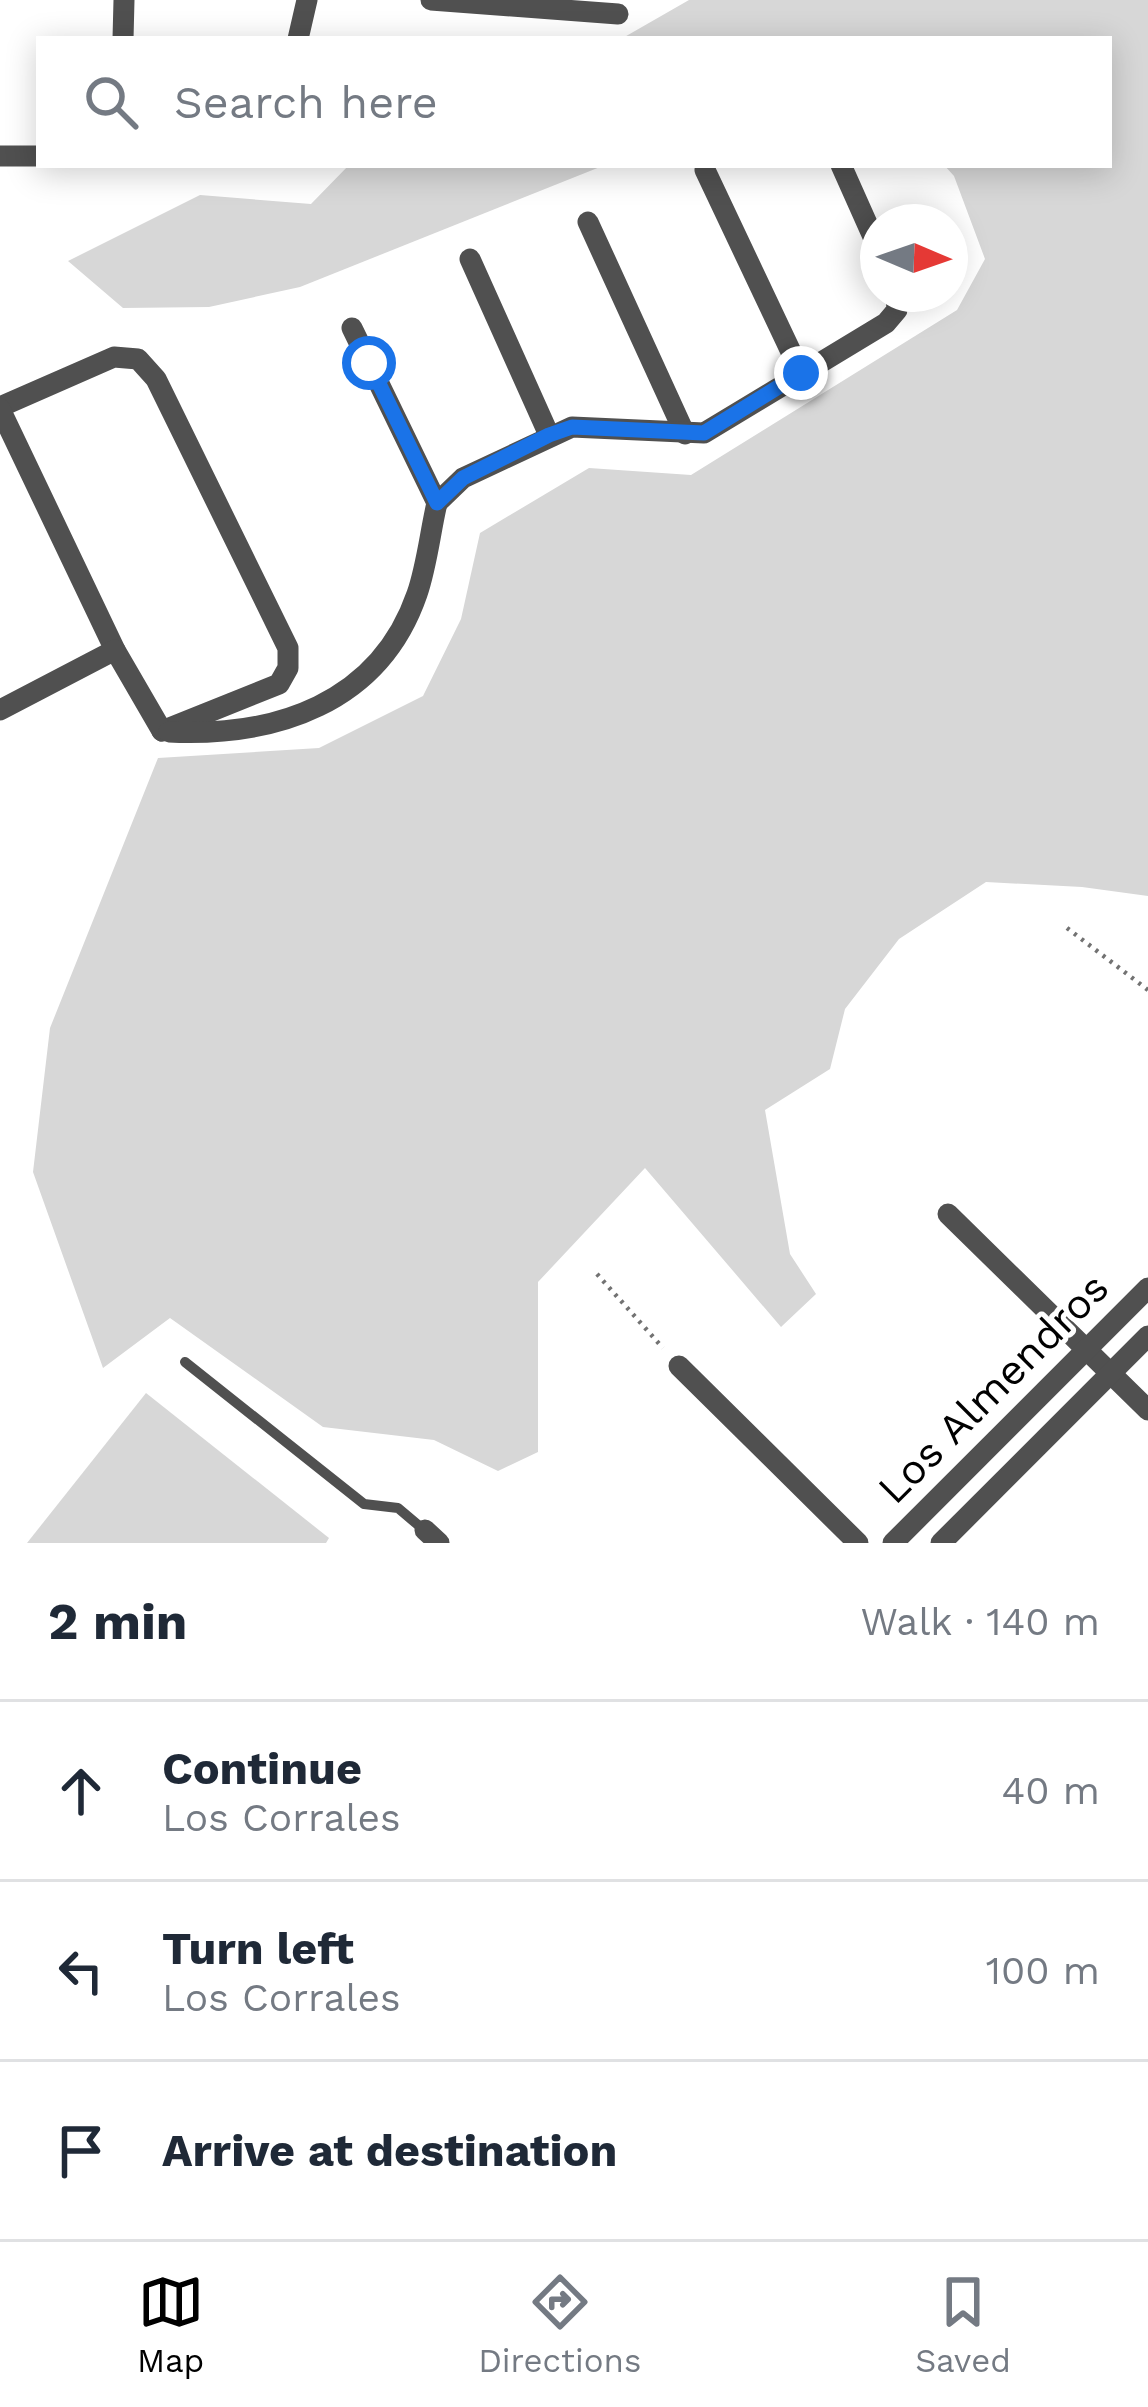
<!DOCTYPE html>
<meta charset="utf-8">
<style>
body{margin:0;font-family:"Work Sans",sans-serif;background:#f2f2f3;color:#1f2937}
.compass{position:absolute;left:860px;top:204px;width:108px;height:108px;border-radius:50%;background:#fff;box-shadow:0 6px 30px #0003;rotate:92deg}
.stop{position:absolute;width:36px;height:36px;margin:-27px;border:9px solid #1a73e8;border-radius:50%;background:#fff}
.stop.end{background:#1a73e8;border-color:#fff;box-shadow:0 3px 12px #0008}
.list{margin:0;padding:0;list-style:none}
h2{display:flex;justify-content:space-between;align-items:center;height:156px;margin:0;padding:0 48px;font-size:51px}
h2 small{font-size:39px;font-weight:400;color:#747a83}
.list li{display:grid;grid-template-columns:78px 1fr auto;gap:36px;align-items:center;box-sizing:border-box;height:180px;padding:0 48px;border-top:3px solid #e0e1e3}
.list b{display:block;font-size:45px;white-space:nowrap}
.list p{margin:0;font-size:39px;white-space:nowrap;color:#747a83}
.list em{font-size:39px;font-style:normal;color:#747a83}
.icon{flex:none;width:66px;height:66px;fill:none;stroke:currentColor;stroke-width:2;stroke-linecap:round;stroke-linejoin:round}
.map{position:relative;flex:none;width:1148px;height:1543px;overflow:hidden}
.search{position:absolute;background:#fff;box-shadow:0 6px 30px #0003;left:36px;right:36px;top:36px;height:132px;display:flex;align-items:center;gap:30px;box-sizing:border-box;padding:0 42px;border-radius:0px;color:#747a83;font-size:45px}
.sheet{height:696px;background:#fff}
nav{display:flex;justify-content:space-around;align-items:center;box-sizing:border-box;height:168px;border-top:3px solid #e0e1e3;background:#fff;font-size:33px;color:#747a83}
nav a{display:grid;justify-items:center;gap:6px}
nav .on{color:#000}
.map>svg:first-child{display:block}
.green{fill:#d7d7d7}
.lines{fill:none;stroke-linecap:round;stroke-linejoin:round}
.path{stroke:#727272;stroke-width:4.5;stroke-dasharray:3 6;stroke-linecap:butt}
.lane{stroke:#505050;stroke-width:10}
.street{stroke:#505050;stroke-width:21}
.route{stroke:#1a73e8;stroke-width:15}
.labels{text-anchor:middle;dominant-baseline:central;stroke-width:10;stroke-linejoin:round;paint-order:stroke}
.street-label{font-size:42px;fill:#000;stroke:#fff}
</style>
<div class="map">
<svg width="1148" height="1543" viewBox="0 0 1148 1543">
<rect width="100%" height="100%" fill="#fff"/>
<!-- green -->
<g class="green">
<path d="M689,0H1148V896L1082,887L986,882L899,939L845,1009L830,1069L765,1110L790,1254L816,1294L781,1327L645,1168L538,1282V1452L498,1471L434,1440L323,1427L170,1318L103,1368L33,1172L50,1028L158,758L319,748L423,696L461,619L480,533L589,468L691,475L957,310L985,259L954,176L944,165H1109V39H621Z"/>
<path d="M349,165H605L300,287L209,307L123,308L68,261L200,195L311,204Z"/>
<path d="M146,1393L329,1538L326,1543H27Z"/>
</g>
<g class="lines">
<!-- path -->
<g class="path">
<path d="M1067,928L1148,990"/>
<path d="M597,1274L663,1348"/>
</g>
<!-- lane -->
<path class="lane" d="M185,1362L364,1504L398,1508L424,1530"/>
<!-- street -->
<g class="street">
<path d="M431,0L618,14"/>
<path d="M123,39L124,0"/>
<path d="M298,39L307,0"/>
<path d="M0,156H39"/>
<path d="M841,165L878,248"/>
<path d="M705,170L801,373"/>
<path d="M588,222L685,434"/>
<path d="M470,259L549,435"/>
<path d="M352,328L437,503"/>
<path d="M0,407L114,357L138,359L156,379L288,648V668L279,684L162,731"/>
<path d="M0,409L115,650L162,731"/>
<path d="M437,503L463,478L572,427L704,433L886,323L897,310L896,294"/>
<path d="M0,710L115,650"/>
<path d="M169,732C275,737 379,704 417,594C427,565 430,533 437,503"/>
<path d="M948,1214L1148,1410"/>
<path d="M679,1366L858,1543"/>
<path d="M425,1530L439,1543"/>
<path d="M893,1543L1148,1288"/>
<path d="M941,1543L1148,1336"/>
</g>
</g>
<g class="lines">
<!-- route -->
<path class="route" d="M369,363L437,503L463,478L549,435L572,427L704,433L801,373"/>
</g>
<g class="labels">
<!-- street labels -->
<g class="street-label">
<text transform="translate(993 1388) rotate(-45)">Los Almendros</text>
</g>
</g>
</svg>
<svg class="compass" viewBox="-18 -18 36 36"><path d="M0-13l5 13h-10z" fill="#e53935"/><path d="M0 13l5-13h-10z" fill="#747a83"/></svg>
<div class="stop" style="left:369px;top:363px"></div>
<div class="stop end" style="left:801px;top:373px"></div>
<div class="search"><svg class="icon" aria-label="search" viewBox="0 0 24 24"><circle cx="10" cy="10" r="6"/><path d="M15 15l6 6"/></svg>Search here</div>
</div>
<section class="sheet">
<h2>2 min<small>Walk · 140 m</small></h2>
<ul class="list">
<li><svg class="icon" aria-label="ahead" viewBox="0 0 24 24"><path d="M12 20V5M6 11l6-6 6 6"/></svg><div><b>Continue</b><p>Los Corrales</p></div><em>40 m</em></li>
<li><svg class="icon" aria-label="left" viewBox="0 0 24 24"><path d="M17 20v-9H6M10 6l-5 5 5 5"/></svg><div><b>Turn left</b><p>Los Corrales</p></div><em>100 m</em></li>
<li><svg class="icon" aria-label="arrive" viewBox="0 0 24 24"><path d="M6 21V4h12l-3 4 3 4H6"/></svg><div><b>Arrive at destination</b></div></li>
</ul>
</section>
<nav>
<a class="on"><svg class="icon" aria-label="map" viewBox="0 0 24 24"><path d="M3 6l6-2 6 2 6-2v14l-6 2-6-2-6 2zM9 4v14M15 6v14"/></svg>Map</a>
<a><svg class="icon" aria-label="directions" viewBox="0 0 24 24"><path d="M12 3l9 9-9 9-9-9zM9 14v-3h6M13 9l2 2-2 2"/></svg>Directions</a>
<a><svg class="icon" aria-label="saved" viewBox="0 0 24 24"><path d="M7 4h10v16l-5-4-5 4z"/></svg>Saved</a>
</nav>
